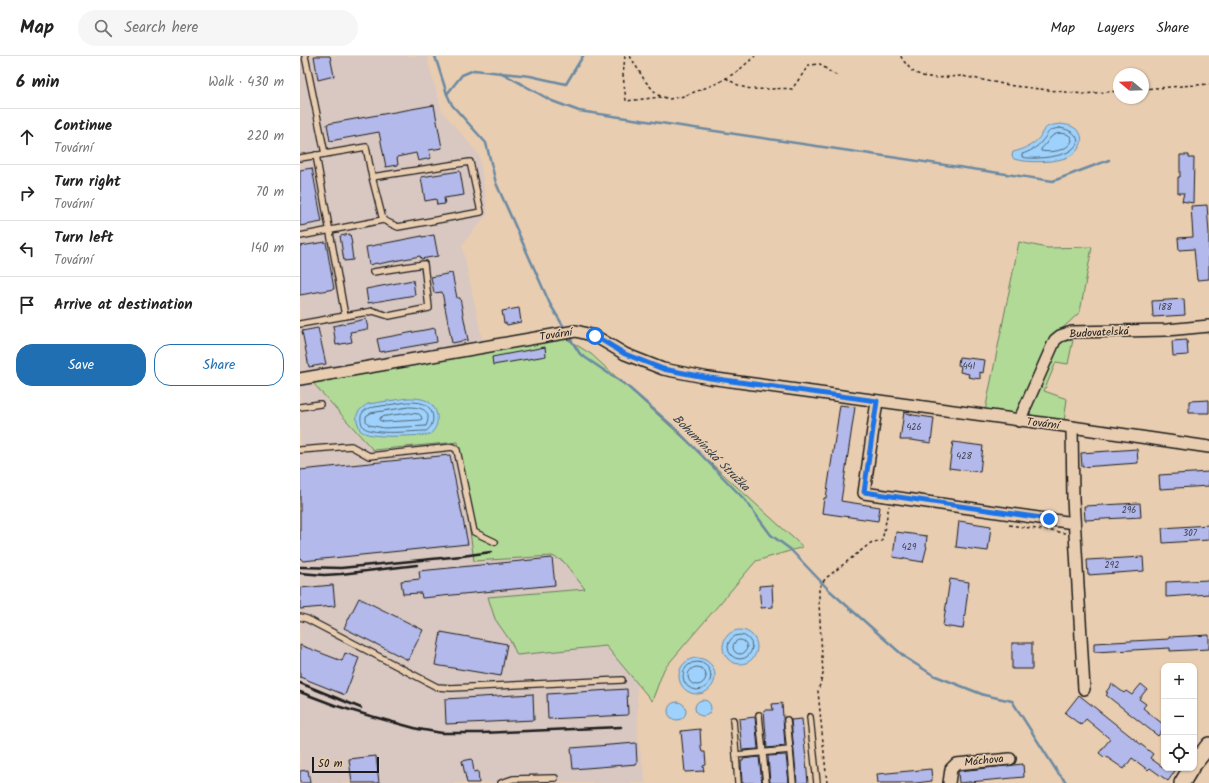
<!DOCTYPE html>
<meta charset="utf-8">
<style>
body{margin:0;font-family:Kalam,sans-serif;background:#f6f6f6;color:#222}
.controls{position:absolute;right:12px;bottom:12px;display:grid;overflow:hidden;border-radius:8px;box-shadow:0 1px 3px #0004}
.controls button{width:36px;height:36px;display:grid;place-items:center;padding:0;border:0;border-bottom:1px solid #e0e0e0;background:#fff;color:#222;font:20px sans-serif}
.compass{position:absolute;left:813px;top:12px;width:36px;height:36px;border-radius:50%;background:#fff;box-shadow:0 1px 3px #0004;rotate:289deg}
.scale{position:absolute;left:12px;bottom:10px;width:67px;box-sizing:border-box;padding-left:4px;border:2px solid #1c1c1c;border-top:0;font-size:11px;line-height:14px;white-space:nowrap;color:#1c1c1c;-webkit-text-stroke:3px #e9cdb0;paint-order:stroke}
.stop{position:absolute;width:12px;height:12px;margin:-9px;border:3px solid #1a73e8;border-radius:50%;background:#fff}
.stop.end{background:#1a73e8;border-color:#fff;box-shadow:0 1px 4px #0008}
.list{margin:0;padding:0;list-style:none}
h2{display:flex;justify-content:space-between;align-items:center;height:52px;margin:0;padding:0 16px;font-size:17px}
h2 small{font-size:13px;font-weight:400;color:#767676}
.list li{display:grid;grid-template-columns:26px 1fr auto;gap:12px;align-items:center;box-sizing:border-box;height:56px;padding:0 16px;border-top:1px solid #e0e0e0}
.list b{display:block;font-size:15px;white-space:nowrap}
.list p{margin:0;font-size:13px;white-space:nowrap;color:#767676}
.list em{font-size:13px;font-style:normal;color:#767676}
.actions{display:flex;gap:8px;padding:12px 16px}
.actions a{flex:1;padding:9px 0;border:1px solid #1f6fb2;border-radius:16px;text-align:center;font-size:14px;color:#1f6fb2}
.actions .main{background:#1f6fb2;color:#fff}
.icon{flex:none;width:22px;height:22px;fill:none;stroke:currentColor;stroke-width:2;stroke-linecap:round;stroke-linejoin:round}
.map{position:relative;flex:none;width:909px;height:727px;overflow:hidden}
header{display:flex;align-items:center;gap:24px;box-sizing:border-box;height:56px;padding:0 20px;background:#fff;border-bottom:1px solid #e0e0e0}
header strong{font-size:19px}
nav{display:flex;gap:22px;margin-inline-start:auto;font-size:14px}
.search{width:280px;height:36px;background:#f6f6f6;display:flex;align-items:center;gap:10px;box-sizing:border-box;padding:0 14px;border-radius:22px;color:#767676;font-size:15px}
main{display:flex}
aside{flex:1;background:#fff}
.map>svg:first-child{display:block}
.built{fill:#d9c7c1}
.green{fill:#b1da97;stroke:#667b5a}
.water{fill:#9ed2fc;stroke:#6a89a2}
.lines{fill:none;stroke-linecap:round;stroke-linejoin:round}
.shore{stroke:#506576;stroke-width:1}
.stream{stroke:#6a89a2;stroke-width:2.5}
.building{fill:#b3b9ea;stroke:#1c1c1c}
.service-casing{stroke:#1c1c1c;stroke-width:8}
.minor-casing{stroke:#1c1c1c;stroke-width:14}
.secondary-casing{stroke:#1c1c1c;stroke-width:18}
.path{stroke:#1c1c1c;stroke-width:1.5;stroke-dasharray:3 3;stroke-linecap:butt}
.service{stroke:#e9cdb0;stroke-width:5.5}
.minor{stroke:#e9cdb0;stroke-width:11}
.secondary{stroke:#e9cdb0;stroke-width:15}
.rail{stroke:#1c1c1c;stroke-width:2.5}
.route{stroke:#1a73e8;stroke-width:5}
.labels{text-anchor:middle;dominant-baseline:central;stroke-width:3;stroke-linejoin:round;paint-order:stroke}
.number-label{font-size:9px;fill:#424350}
.street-label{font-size:11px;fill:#1c1c1c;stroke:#e9cdb0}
.water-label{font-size:12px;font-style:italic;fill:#364049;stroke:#e9cdb0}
</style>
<header>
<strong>Map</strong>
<div class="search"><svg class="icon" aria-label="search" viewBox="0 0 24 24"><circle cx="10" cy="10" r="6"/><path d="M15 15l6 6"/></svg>Search here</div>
<nav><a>Map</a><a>Layers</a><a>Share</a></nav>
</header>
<main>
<aside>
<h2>6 min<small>Walk · 430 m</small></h2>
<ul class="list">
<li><svg class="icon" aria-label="ahead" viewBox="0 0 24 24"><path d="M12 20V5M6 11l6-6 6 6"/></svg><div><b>Continue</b><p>Tovární</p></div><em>220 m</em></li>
<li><svg class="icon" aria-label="right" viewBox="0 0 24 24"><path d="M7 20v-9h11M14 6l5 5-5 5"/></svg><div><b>Turn right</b><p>Tovární</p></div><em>70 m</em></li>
<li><svg class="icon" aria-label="left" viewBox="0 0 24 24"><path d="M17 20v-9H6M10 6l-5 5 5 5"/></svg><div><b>Turn left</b><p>Tovární</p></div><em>140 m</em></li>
<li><svg class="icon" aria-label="arrive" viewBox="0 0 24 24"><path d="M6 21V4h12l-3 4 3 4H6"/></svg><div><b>Arrive at destination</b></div></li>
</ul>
<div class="actions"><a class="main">Save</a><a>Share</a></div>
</aside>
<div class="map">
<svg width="909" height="727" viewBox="0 0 909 727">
<rect width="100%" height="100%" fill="#e9cdb0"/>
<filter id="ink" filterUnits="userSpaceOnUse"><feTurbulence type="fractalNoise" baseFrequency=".025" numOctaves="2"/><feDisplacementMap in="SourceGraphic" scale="8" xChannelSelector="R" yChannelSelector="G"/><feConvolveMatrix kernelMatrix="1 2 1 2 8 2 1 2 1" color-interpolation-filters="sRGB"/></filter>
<g filter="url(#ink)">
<!-- built -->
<path class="built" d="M0,0H127L131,17L142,55L179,99L188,157L162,189L185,296L13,328L73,394L158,386L174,504L252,500L263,505L285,533L188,541L195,563L211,586L217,599L306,590L337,627L338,682L346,727H0Z"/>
<!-- green -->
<g class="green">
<path d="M719,186L747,192L792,191L780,256L753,281L722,351L714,359L685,355Z"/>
<path d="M262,280L291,298L503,491L456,505L364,613L352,645L306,590L217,599L211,586L195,563L188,541L285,533L263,505L252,500L174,505L158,386L73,394L13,327L185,296Z"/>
<path d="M773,284L768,308L756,306L744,335L767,343L764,366L731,362L730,353L757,286Z"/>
</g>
<!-- water -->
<g class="water">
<path d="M761,68C766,69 771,69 776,73C787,81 780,95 770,100C757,107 727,107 714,103L712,100L713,96C722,94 732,90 738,83C741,81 741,77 743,75C747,69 754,69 761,68Z"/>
<path d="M108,342C114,342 121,342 127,345C137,350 141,366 133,375C132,377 130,378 128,379C114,379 69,384 60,374C59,371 58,368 57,365C55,357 61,352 68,348Z"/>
<circle cx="440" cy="591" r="17"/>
<circle cx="397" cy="620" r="18"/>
<circle cx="403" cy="652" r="8"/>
<circle cx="377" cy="655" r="9"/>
</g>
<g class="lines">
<!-- shore -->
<g class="shore">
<path d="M760,72C779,75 785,88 766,97C756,101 732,104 722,101V98C729,96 738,91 742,85C750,76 746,74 760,72Z"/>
<path d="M760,77L767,78L771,81L772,85C767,95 751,97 741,95V93C749,86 748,79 760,77Z"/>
<path d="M108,346C113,346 119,346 124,348C135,353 136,369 126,375C112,375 74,380 63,371C59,362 60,356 69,352Z"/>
<path d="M109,351C121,351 133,354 126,370L84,372L69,369L66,365V360L71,357Z"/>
<path d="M109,357L119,358L121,360L122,363L120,364L84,366L79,364L81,361Z"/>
<circle cx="440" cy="591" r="12"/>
<circle cx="440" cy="591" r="7"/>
<circle cx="397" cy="620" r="14"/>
<circle cx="397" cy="620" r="9"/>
</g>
<!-- stream -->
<g class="stream">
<path d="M135,0L147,38L152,49L186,87L196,127L250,248L265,273"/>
<path d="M200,16L252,45L279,55L753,125L809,104"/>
<path d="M147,38L162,19L174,14L230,20L266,28L283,0"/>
<path d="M268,279L280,298L327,330L377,374L445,444L471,479L490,493L529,534L606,602L633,619L684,639L712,645L758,717L767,727"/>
</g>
</g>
<!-- building -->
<g class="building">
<path d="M14,0H30L34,20L18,24Z"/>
<path d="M134,49L142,92L129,94L131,102L118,105L116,97L97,101L98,109L86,111L79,76L30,85L27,68Z"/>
<path d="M880,99H889V102H894L893,147L882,145L884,137H878V121H880Z"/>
<path d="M12,112L22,166L0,170V114Z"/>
<path d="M160,115L164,139L144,142L145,148L137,149L136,143L125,145L121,121Z"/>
<path d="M907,149L909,177V223L897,224L894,193L879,194L878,182L893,181L891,150Z"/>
<path d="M50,178L52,188H51L53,204L44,205L40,180Z"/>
<path d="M134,179L138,200L121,203L120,200L78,208L77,207L69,209L66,191L122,180V181Z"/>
<path d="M26,186L34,233L0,239V190Z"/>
<path d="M152,217L157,242H160L168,284L152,287L142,236L134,237L131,221Z"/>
<path d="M113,224L115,239L68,247L66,233Z"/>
<path d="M884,243L885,259L853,261L852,245Z"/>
<path d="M219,252L221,266L207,269L206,267H204L202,255Z"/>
<path d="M66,263L68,273L50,276L52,286L36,289L33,270Z"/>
<path d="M18,272L26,308L9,311L2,275Z"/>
<path d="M135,272L137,286L80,296L77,283Z"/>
<path d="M887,284L888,299L873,300L872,285Z"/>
<path d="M245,291L246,300L193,309L192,301Z"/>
<path d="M659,301L685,304L683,317L680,316V323L668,321L669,318L660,316L661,310L658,309Z"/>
<path d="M909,344V357H889V345Z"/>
<path d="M540,349L555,351L541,445L580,451L578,465L522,457L524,442H526Z"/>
<path d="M604,356L613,359L634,362L631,387L611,384H600Z"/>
<path d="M653,386L683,390L680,416L649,412Z"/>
<path d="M837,393L838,407L782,411L781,397Z"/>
<path d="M150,399L168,488L3,505L0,502V414Z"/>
<path d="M909,416V430L860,433L859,419Z"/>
<path d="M840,447L841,461L785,464L784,450Z"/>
<path d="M659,465L691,470L688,495L656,491Z"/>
<path d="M909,469V484L863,487L862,472Z"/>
<path d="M596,476L627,480L626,490L627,491L626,494L623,506L593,501Z"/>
<path d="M843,501L844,515L788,519L787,504Z"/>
<path d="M252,502L255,529L122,542L121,537L103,538L101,525L120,523L119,515Z"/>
<path d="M650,523L669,526L663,573L643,570Z"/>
<path d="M909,524V538L866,541V526Z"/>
<path d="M33,529L35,550L0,553V532Z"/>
<path d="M472,529L473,551L461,552L459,530Z"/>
<path d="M59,542L123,574L108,604L44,572Z"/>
<path d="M141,576L207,588L201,620L135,609Z"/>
<path d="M909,579V593L870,595V592L794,596V587L869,583V581Z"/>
<rect x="712" y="587" width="20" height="26"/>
<path d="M0,589L42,605L45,597L59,602L45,639L0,621Z"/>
<path d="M812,628L824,637L826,635L832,639L841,628L847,633L839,643L846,648L843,652L864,669V671L858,680L806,639L808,637L806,636Z"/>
<path d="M327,633L328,659L248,663L247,638Z"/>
<path d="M233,638L234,664L146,668L145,643Z"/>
<path d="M779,639L853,698L850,702L864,712H870L875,715L868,725L850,712L848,714L832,702L824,713L805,700L804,701L799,697L810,683L786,663L781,669L765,657Z"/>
<path d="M482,647L485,690L467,692L464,654H473L472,648Z"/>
<path d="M455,661L458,693L442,694L439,663Z"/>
<path d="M502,663L506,704L508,727H497L491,664Z"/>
<path d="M400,673L401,691L402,696H405L406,709L403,710L404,715L385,716L381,675Z"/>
<path d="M336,687L337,708L273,713L271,692Z"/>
<path d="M486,699L489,727H470L468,700Z"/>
<path d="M76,700L79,727H52L49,703Z"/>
<path d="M459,701L462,727H442L441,705H443V703Z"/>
<path d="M172,703L174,716L178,715L179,727H167L162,705Z"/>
<path d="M723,708L724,721L659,727L658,716L659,715Z"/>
<path d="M631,713L632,725L616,727H578L577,718Z"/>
<path d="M8,714L10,727H0V715Z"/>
</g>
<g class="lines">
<!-- service casing -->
<g class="service-casing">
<g id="service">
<path d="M25,98L66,91L72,121"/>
<path d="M16,99L45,260"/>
<path d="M0,102L25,98L5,0"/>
<path d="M0,180L83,164L98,171L181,156L170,106L72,121L83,164"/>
<path d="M0,268L73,255L89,260L129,252L124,208L73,216"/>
<path d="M0,351L20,348"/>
<path d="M0,394L51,390L69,400L153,391L157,394L174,476L195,486"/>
<path d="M0,561L7,563L137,631L151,632L322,624"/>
<path d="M459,659L466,727"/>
<path d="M510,661L517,727"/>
<path d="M433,664L436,699"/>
<path d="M487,664L493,727"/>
<path d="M201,727L213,723L255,722"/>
<path d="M438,727L436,699L490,694"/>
</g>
</g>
<!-- minor casing -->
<g class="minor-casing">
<g id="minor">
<path d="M0,323L276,275L295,280L325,298L363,313L409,322L772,371L909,391"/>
<path d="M577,345L564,437L774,467"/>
<path d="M719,365L755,284L760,280L772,276L867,274L909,270"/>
<path d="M772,371L773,443L784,633"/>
<path d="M649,727L651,713L656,708L710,703"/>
</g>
</g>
<!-- secondary casing -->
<g class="secondary-casing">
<g id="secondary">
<path d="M894,708L909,689"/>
<path d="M882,727L891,712"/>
</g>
</g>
<!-- path -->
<g class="path">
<path d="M325,0L323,19L326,45L361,41"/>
<path d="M330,0L345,25L358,39L369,43L384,40L418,27L438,15L455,0"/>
<path d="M601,0L602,3L612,15L622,20L636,22L662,20L714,30L783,38L819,35"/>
<path d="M426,22C431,25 437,29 443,31C459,36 476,31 492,33L509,9L520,8L530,16L538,20"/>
<path d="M843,33L909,28"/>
<path d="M709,469L765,477"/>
<path d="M527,727L518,635L523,618L519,547V531L526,522L572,486L582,485L589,450"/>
</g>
<!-- service -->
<use href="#service" class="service"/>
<!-- minor -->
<use href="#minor" class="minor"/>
<!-- secondary -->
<use href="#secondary" class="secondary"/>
<!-- rail -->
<g class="rail">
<path d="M0,511L41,512L162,500L191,496"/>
<path d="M0,517L24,519L41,518L117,509"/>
<path d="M0,627L61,652"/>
<path d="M0,636L37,650L67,659L118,673L142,677H182L321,671"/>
</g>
</g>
</g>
<g class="lines" filter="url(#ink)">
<!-- route -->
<path class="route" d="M295,280L325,298L363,313L410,322L577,345L564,436L749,463"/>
</g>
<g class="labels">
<!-- number labels -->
<g class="number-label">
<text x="865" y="251">188</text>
<text x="669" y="310">441</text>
<text x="614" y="371">426</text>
<text x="664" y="400">428</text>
<text x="829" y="454">296</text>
<text x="890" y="477">307</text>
<text x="609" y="491">429</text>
<text x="812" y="509">292</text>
</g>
<!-- street labels -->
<g class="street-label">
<text transform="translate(799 277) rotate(-3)">Budovatelská</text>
<text transform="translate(256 279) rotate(-9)">Tovární</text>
<text transform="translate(743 368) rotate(7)">Tovární</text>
<text transform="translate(684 705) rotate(-6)">Máchova</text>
</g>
<!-- water labels -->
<g class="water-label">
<text transform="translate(411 397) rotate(45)">Bohumínská Stružka</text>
</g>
</g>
</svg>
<div class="controls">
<button>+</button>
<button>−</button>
<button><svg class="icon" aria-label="locate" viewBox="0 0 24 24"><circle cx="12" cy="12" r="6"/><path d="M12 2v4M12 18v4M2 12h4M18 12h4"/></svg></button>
</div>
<svg class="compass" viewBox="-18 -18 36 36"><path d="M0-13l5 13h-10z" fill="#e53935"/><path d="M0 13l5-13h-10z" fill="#767676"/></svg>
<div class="scale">50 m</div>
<div class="stop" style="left:295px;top:280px"></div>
<div class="stop end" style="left:749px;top:463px"></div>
</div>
</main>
